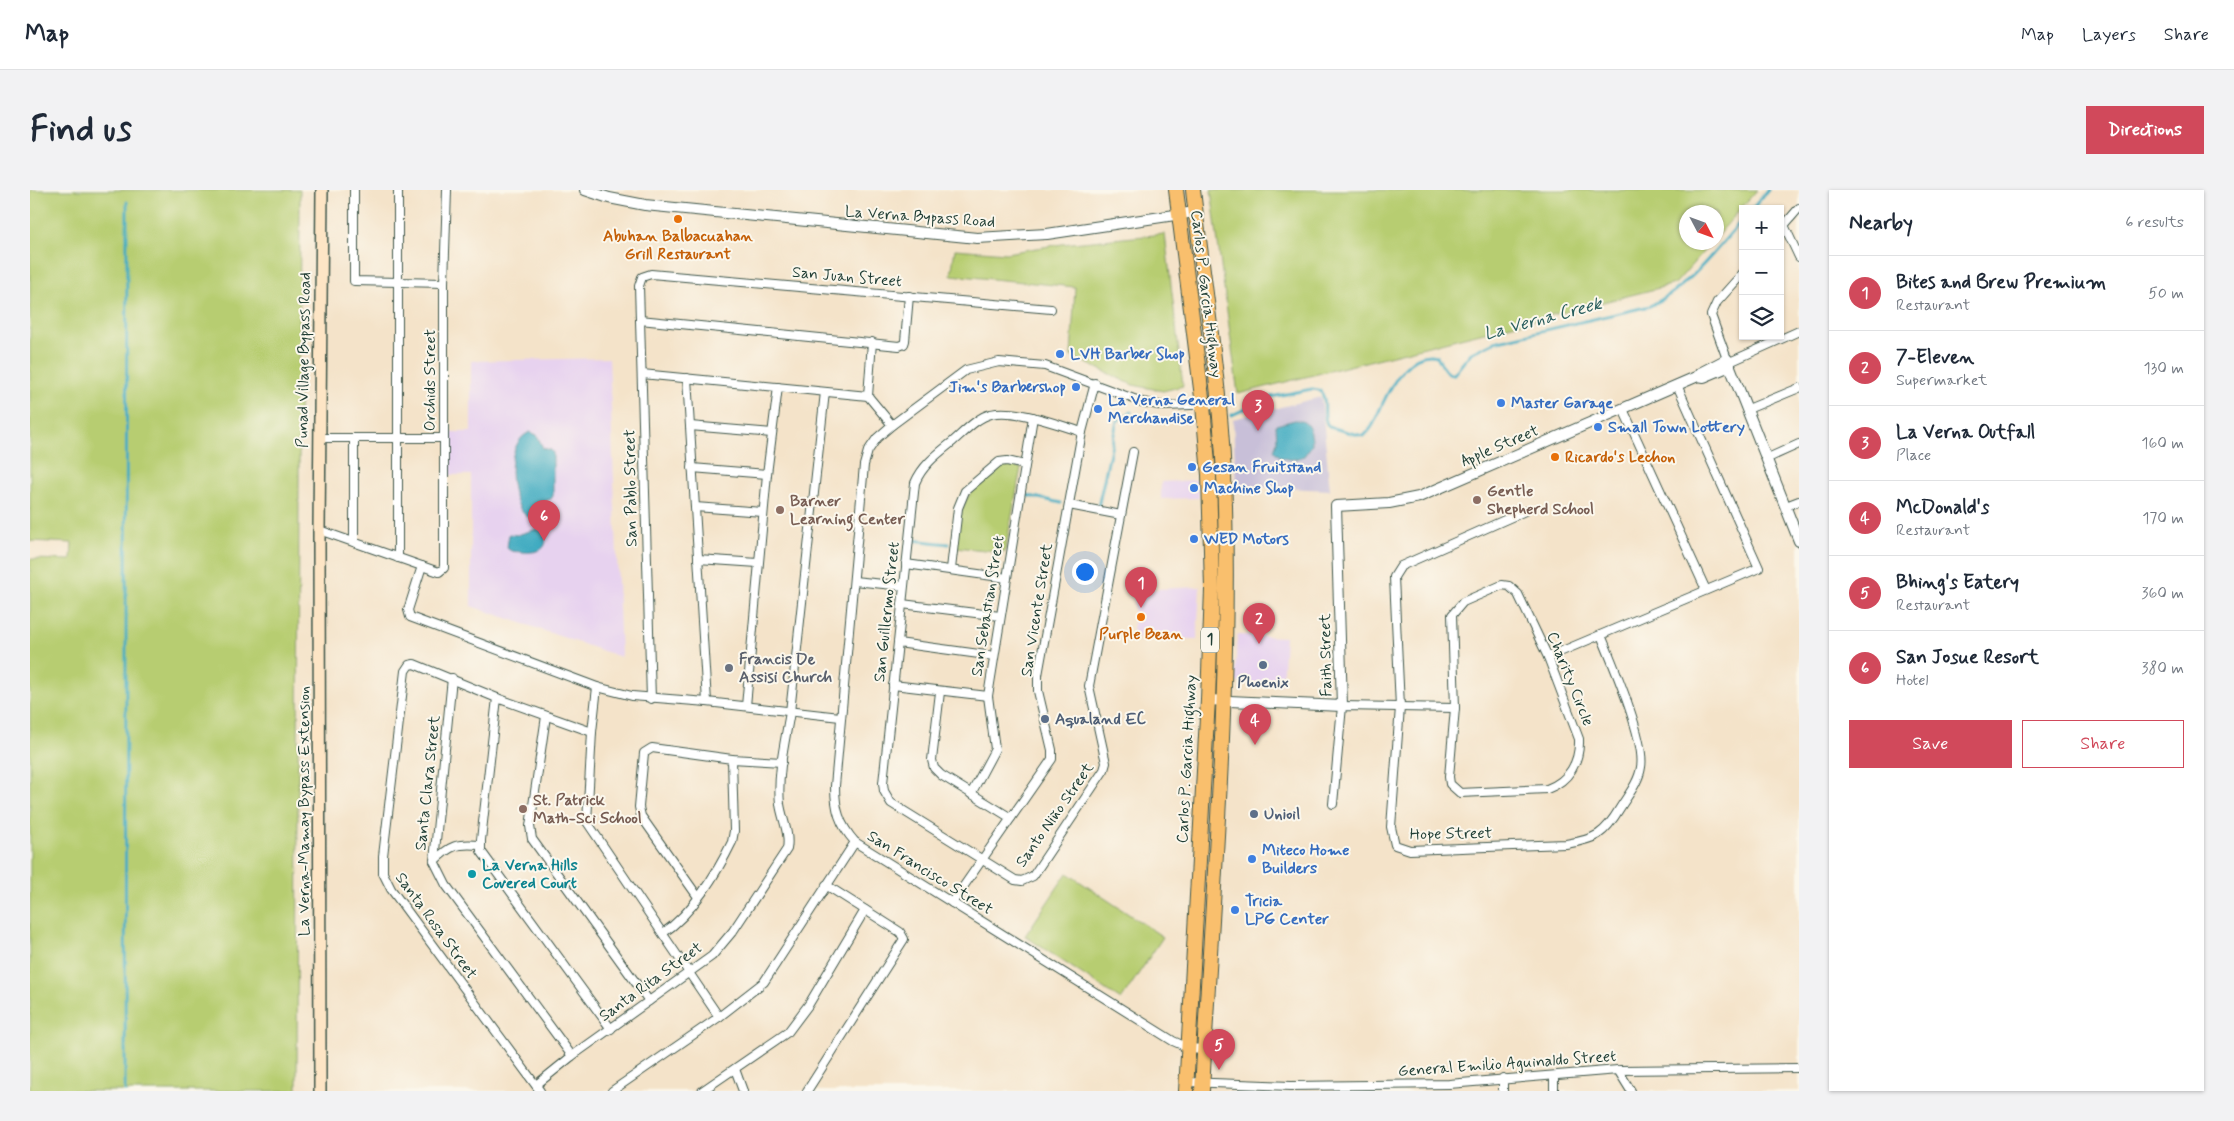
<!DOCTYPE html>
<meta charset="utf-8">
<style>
body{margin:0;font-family:Mynerve,sans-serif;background:#f2f2f3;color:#1f2937}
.controls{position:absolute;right:15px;top:15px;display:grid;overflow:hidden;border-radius:0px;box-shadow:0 1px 4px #0004}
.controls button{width:45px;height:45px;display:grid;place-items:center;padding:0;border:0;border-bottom:1px solid #e0e1e3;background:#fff;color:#1f2937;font:25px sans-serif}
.compass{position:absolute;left:1649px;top:15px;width:45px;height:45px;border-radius:50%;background:#fff;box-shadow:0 1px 4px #0004;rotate:131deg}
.you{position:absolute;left:1054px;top:381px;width:18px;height:18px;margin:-12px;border:4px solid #fff;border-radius:50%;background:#1a73e8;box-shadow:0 0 0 8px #1a73e833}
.badge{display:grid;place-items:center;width:32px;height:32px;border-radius:50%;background:#d1495b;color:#fff;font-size:16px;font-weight:700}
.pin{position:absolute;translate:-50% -41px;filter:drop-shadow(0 1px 2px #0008)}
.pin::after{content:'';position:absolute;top:26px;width:18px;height:15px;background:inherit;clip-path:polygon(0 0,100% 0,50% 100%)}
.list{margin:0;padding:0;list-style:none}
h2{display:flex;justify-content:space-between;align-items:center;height:65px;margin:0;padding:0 20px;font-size:21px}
h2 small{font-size:16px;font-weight:400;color:#747a83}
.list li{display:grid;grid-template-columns:32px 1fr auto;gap:15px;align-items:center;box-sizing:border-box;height:75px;padding:0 20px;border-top:1px solid #e0e1e3}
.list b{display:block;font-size:19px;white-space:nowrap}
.list p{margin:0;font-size:16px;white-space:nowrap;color:#747a83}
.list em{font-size:16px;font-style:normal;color:#747a83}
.actions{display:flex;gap:10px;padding:15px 20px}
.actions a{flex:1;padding:11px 0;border:1px solid #d1495b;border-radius:0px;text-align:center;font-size:18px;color:#d1495b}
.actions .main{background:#d1495b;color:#fff}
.icon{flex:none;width:28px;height:28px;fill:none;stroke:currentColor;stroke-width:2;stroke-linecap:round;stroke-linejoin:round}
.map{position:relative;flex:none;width:1769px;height:901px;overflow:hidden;border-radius:0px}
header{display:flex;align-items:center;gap:30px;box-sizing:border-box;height:70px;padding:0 25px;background:#fff;border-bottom:1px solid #e0e1e3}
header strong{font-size:24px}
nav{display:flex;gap:28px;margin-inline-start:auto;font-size:18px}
.intro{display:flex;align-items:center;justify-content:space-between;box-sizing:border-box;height:120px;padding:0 30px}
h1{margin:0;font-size:35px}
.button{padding:12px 22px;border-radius:0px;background:#d1495b;color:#fff;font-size:18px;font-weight:700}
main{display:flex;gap:30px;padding:0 30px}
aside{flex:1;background:#fff;border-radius:0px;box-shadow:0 1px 4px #0004}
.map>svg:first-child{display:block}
.built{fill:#e7d2ef}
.industrial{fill:#c8bfd8}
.green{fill:#b7cd71;stroke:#6b8552}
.water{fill:#41abc1;stroke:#30747a}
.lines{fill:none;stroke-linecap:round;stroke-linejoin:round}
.stream{stroke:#41abc1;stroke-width:3}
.minor-casing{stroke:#3f564a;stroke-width:10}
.tertiary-casing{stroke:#3f564a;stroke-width:12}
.secondary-casing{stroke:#3f564a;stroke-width:14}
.trunk-casing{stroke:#3f564a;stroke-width:16}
.minor{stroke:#fff;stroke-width:8}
.tertiary{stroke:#fff;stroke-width:10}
.secondary{stroke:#fde5c5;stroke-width:11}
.trunk{stroke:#f9bf6d;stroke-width:14}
.food-dot{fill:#e8710a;stroke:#fbf7ec;stroke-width:2}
.shop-dot{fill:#3f7fe0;stroke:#fbf7ec;stroke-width:2}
.education-dot{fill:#8d6e63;stroke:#fbf7ec;stroke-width:2}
.service-dot{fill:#5c6f8a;stroke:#fbf7ec;stroke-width:2}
.worship-dot{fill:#6b7280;stroke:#fbf7ec;stroke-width:2}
.culture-dot{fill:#0f9aa8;stroke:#fbf7ec;stroke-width:2}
.labels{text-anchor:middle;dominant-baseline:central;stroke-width:4;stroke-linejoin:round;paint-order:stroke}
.shield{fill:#fbf7ec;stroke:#61756b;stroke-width:1}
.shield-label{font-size:15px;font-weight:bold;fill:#1f3d34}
.street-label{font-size:16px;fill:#1f3d34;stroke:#fbf7ec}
.food-label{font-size:16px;font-weight:bold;fill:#c56008;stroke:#fbf7ec}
.shop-label{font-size:16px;font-weight:bold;fill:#366cbe;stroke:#fbf7ec;text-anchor:start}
.education-label{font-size:16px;font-weight:bold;fill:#785e54;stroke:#fbf7ec;text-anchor:start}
.worship-label{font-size:16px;font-weight:bold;fill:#5b616d;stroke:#fbf7ec;text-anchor:start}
.service-label{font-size:16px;font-weight:bold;fill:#4e5e75;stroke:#fbf7ec;text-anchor:start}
.culture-label{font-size:16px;font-weight:bold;fill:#0d838f;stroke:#fbf7ec;text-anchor:start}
.water-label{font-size:18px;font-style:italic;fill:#295e5e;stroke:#fbf7ec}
</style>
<header>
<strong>Map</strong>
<nav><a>Map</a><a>Layers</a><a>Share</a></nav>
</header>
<div class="intro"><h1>Find us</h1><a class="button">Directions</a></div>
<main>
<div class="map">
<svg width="1769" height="901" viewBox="0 0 1769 901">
<rect width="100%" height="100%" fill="#fbf7ec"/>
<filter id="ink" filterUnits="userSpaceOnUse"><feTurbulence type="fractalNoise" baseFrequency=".02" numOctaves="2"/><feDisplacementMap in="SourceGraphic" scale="10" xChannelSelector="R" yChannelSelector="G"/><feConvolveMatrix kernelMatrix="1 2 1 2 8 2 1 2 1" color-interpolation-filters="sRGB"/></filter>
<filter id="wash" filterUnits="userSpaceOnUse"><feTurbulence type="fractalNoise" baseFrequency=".0096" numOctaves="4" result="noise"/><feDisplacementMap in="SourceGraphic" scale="20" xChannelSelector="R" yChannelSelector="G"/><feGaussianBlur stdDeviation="1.12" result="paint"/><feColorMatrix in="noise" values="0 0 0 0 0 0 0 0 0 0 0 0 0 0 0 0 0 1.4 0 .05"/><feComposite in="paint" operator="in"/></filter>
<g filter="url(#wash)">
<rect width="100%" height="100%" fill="#f4e3c9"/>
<!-- built -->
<g class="built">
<path d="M579,168L591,467L441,416V285H417V242H441V171Z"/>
<path d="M1168,290L1169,308L1131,309V292Z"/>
<path d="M1170,397L1167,449L1103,448L1104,400Z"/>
<path d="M1207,445L1255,447L1252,495L1205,492Z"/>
</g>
<!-- industrial -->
<path class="industrial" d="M1291,207L1300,300L1206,296L1203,229Z"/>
<!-- green -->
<g class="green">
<path d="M0,0H270L267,901H0V369L41,370L42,353L0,351Z"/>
<path d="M1181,0H1727L1687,46L1686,22H1656V52L1681,53L1645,94L1208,204Z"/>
<path d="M1135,44L1153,196L1133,201L1103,195L1041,166L1045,97L921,85L925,59L976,63L1032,54Z"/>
<path d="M974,275L991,278L975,362L925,357C932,309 932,308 969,276Z"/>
<path d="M1037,683L1133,747L1091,810L995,746Z"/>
</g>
<!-- water -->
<g class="water">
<path d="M1265,230C1280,230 1282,243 1282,255L1274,266C1263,271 1251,271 1244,260L1247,252L1246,235Z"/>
<path d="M500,242L507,245L513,258L521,260L523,263V306L521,309L512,312L509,323L503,328L496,326C478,310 473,253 500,242Z"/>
<path d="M507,339L514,343C521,361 505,363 492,362C486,361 482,363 477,358L479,344L487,345Z"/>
</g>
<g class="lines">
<!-- stream -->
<g class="stream">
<path d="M1722,19L1738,0"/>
<path d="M1202,225L1241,207L1282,199L1289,200C1300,210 1290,226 1299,237L1333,246C1343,240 1346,227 1351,217C1360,197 1380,158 1407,166C1412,174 1413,182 1423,185L1441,163L1464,152L1620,116C1659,97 1685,61 1713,29"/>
<path d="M995,305L1031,313"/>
<path d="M1068,317L1087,231L1101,222"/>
<path d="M882,350L919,354"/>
<path d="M95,901L97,12"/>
</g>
</g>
</g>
<g filter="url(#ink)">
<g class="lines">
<!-- minor casing -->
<g class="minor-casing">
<g id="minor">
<path d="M324,0V91L414,93"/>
<path d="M368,0V368"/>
<path d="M1754,35L1769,67"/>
<path d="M1750,40L1769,18"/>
<path d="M610,130L869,156L874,154L875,151L879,106"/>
<path d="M1701,171L1697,169L1681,125L1687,112L1713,83"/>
<path d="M1700,175L1702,171L1769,141"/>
<path d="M612,184L838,206L862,235"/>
<path d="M657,188L677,512"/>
<path d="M838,206L842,152"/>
<path d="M1593,219L1676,400"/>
<path d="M1718,219L1769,198"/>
<path d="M660,236L742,243"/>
<path d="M1052,242C1029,235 985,218 961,224C947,227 932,244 921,253C906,265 892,276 885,293L853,593L854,601L861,613L985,690L992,691L1003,686L1074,580L1076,573L1059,496L1103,262"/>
<path d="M289,248H414"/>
<path d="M1738,268L1769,254"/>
<path d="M662,278L737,284"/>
<path d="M1039,315L1091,325"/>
<path d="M1756,316L1769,311"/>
<path d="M665,317L733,322"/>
<path d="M1495,321L1371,376L1364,387L1370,517L1361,637L1365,655L1380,660L1536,654C1566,649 1574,645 1590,618C1598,605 1609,592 1611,577C1616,551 1582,472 1571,445"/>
<path d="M289,340L406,381L409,382L414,378V93L417,0"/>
<path d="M324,352V248"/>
<path d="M668,369L728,373"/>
<path d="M876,374L977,388"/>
<path d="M392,376L378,420L380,427L567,497L602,506L677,512L810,527"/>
<path d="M921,379L928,318L935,301L969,272L977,271L995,275"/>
<path d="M824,391L873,396"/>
<path d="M1472,395L1479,396L1488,404L1518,467L1549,549C1550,572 1539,591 1517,599L1430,603L1420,594L1419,587L1425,518L1422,425L1433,412Z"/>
<path d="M872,414L970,426"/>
<path d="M868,453L964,466"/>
<path d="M1518,467L1729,378L1647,195"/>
<path d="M422,488L404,671L416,695L542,866"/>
<path d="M863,495L958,506"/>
<path d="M567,497L562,542L557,632L689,827"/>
<path d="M910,502L902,570L904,578L911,585L981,628"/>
<path d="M467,508L451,650V661L581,839"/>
<path d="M621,509L610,130L609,96L612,87L621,84L1021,119"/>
<path d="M716,516L737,284L748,197"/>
<path d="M516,526L500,636L502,649L619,811"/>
<path d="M941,604L965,559L958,506L1003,227"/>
<path d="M1303,614L1312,516L1425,518"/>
<path d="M404,671C421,655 427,653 450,655"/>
<path d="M668,707L611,626L609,617L614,563L622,558L702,569L752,572"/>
<path d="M922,713L1022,569V560L1008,501V485L1052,242L1065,193"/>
<path d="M633,743C662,724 687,683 702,652L704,641L702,569"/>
<path d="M1174,859L1159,858L1143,851L825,652C809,634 805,619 805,596L834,275L838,261L847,248L862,235L936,180L969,172L1015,176L1112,212L1134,216L1188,214"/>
<path d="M705,879L713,901"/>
<path d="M1588,880L1601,901"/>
<path d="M1524,886V901"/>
<path d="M1157,892L1261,896L1419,894L1588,880L1769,878"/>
<path d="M506,895L542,866L682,766L703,741L757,659C760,643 752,629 750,614C747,584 755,552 760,522L795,202"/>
<path d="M510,901L361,699L353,683V666L375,481L379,475L384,474L467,508L562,542"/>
<path d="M582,901L689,827L734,792L825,652"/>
<path d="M672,901L758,842L779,814L835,720"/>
<path d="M777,901L874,749L870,742L796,695"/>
<path d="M1473,901V888"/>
</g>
</g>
<!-- tertiary casing -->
<g class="tertiary-casing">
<g id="tertiary">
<path d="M555,0L579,8L615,15L947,48L1017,44L1165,22"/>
<path d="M1670,183L1697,169L1769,351"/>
<path d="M1178,510L1312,516L1306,316L1359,313L1389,307L1668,186L1674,187L1700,176"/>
</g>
</g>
<!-- secondary casing -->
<g class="secondary-casing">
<path id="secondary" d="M290,901L289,340L292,0"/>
</g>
<!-- trunk casing -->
<g class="trunk-casing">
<g id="trunk">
<path d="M1146,0L1173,215L1179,285L1182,399L1178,510L1156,901"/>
<path d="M1163,0C1175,105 1193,210 1195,316C1200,511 1182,706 1172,901"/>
</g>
</g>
<!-- minor -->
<use href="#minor" class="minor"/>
<!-- tertiary -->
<use href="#tertiary" class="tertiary"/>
<!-- secondary -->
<use href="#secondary" class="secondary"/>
<!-- trunk -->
<use href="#trunk" class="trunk"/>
</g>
</g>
<!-- markers -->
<g class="food-dot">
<circle cx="648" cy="29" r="5"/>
<circle cx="1525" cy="267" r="5"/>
<circle cx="1111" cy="427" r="5"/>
</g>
<g class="shop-dot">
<circle cx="1030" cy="164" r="5"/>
<circle cx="1046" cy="197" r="5"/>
<circle cx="1471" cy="213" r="5"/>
<circle cx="1068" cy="219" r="5"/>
<circle cx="1568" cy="237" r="5"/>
<circle cx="1162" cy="277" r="5"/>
<circle cx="1164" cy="298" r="5"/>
<circle cx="1164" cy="349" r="5"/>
<circle cx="1222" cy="669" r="5"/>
<circle cx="1205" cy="720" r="5"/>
</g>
<g class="education-dot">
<circle cx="1447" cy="310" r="5"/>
<circle cx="750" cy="320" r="5"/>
<circle cx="493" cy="619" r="5"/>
</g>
<g class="service-dot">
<circle cx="1233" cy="475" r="5"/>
<circle cx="1015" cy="529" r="5"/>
<circle cx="1224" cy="624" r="5"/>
</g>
<circle class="worship-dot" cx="699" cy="478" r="5"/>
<circle class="culture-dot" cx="442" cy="684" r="5"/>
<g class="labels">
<!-- shield labels -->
<rect class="shield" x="1171" y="437.5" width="18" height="25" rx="4"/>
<g class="shield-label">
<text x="1180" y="450">1</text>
</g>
<!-- street labels -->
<g class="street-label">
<text transform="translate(890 27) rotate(4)">La Verna Bypass Road</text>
<text transform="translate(817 87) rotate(5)">San Juan Street</text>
<text transform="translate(1176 104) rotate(83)">Carlos P. Garcia Highway</text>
<text transform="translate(274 170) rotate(-89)">Punad Village Bypass Road</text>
<text transform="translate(400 190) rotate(-90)">Orchids Street</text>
<text transform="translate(1470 256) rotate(-23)">Apple Street</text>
<text transform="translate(601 298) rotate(-91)">San Pablo Street</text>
<text transform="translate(958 416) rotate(-81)">San Sebastian Street</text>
<text transform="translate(1007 420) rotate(-81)">San Vicente Street</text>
<text transform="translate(857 422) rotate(-84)">San Guillermo Street</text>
<text transform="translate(1296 465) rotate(-91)">Faith Street</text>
<text transform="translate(1540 489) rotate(68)">Charity Circle</text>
<text transform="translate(1157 569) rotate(-87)">Carlos P. Garcia Highway</text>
<text transform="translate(398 593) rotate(-84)">Santa Clara Street</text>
<text transform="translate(274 621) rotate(-90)">La Verna-Mamay Bypass Extension</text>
<text transform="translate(1025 625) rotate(-55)">Santo Niño Street</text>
<text transform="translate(1421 644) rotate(-1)">Hope Street</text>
<text transform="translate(900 683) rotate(32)">San Francisco Street</text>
<text transform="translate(406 736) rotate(54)">Santa Rosa Street</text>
<text transform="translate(621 792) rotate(-36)">Santa Rita Street</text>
<text transform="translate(1477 874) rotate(-4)">General Emilio Aguinaldo Street</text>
</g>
<!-- food labels -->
<g class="food-label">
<text x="648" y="46">Abuhan Balbacuahan<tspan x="648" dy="18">Grill Restaurant</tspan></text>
<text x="1535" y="267" text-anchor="start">Ricardo's Lechon</text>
<text x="1111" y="444">Purple Bean</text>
</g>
<!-- shop labels -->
<g class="shop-label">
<text x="1040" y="164">LVH Barber Shop</text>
<text x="1036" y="197" text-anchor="end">Jim's Barbershop</text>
<text x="1078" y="210">La Verna General<tspan x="1078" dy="18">Merchandise</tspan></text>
<text x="1481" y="213">Master Garage</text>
<text x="1578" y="237">Small Town Lottery</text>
<text x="1172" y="277">Gesan Fruitstand</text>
<text x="1174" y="298">Machine Shop</text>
<text x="1174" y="349">WED Motors</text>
<text x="1232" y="660">Miteco Home<tspan x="1232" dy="18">Builders</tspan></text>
<text x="1215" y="711">Tricia<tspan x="1215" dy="18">LPG Center</tspan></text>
</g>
<!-- education labels -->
<g class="education-label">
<text x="1457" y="301">Gentle<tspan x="1457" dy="18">Shepherd School</tspan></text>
<text x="760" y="311">Barner<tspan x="760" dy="18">Learning Center</tspan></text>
<text x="503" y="610">St. Patrick<tspan x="503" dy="18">Math-Sci School</tspan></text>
</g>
<!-- worship labels -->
<g class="worship-label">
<text x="709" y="469">Francis De<tspan x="709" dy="18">Assisi Church</tspan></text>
</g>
<!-- service labels -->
<g class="service-label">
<text x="1233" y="492" text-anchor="middle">Phoenix</text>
<text x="1025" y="529">Aqualand EC</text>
<text x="1234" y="624">Unioil</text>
</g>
<!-- culture labels -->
<g class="culture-label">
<text x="452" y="675">La Verna Hills<tspan x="452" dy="18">Covered Court</tspan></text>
</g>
<!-- water labels -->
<g class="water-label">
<text transform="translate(1513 129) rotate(-15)">La Verna Creek</text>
</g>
</g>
</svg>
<div class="controls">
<button>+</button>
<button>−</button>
<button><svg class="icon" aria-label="layers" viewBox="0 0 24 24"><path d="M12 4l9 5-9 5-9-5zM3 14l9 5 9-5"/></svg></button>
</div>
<svg class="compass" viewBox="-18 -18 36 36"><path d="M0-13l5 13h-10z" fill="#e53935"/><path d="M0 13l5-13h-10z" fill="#747a83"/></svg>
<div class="you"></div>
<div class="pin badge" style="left:1111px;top:418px">1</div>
<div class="pin badge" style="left:1229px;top:454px">2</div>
<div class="pin badge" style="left:1228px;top:241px">3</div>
<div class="pin badge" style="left:1225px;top:555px">4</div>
<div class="pin badge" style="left:1189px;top:880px">5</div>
<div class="pin badge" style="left:514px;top:351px">6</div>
</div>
<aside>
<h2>Nearby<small>6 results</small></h2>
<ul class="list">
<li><span class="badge">1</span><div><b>Bites and Brew Premium</b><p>Restaurant</p></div><em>50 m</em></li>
<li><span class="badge">2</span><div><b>7-Eleven</b><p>Supermarket</p></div><em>130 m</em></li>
<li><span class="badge">3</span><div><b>La Verna Outfall</b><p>Place</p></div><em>160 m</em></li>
<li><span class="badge">4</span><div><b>McDonald's</b><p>Restaurant</p></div><em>170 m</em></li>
<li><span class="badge">5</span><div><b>Bhing's Eatery</b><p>Restaurant</p></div><em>360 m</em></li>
<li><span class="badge">6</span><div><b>San Josue Resort</b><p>Hotel</p></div><em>380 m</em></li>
</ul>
<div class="actions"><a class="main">Save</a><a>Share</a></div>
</aside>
</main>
